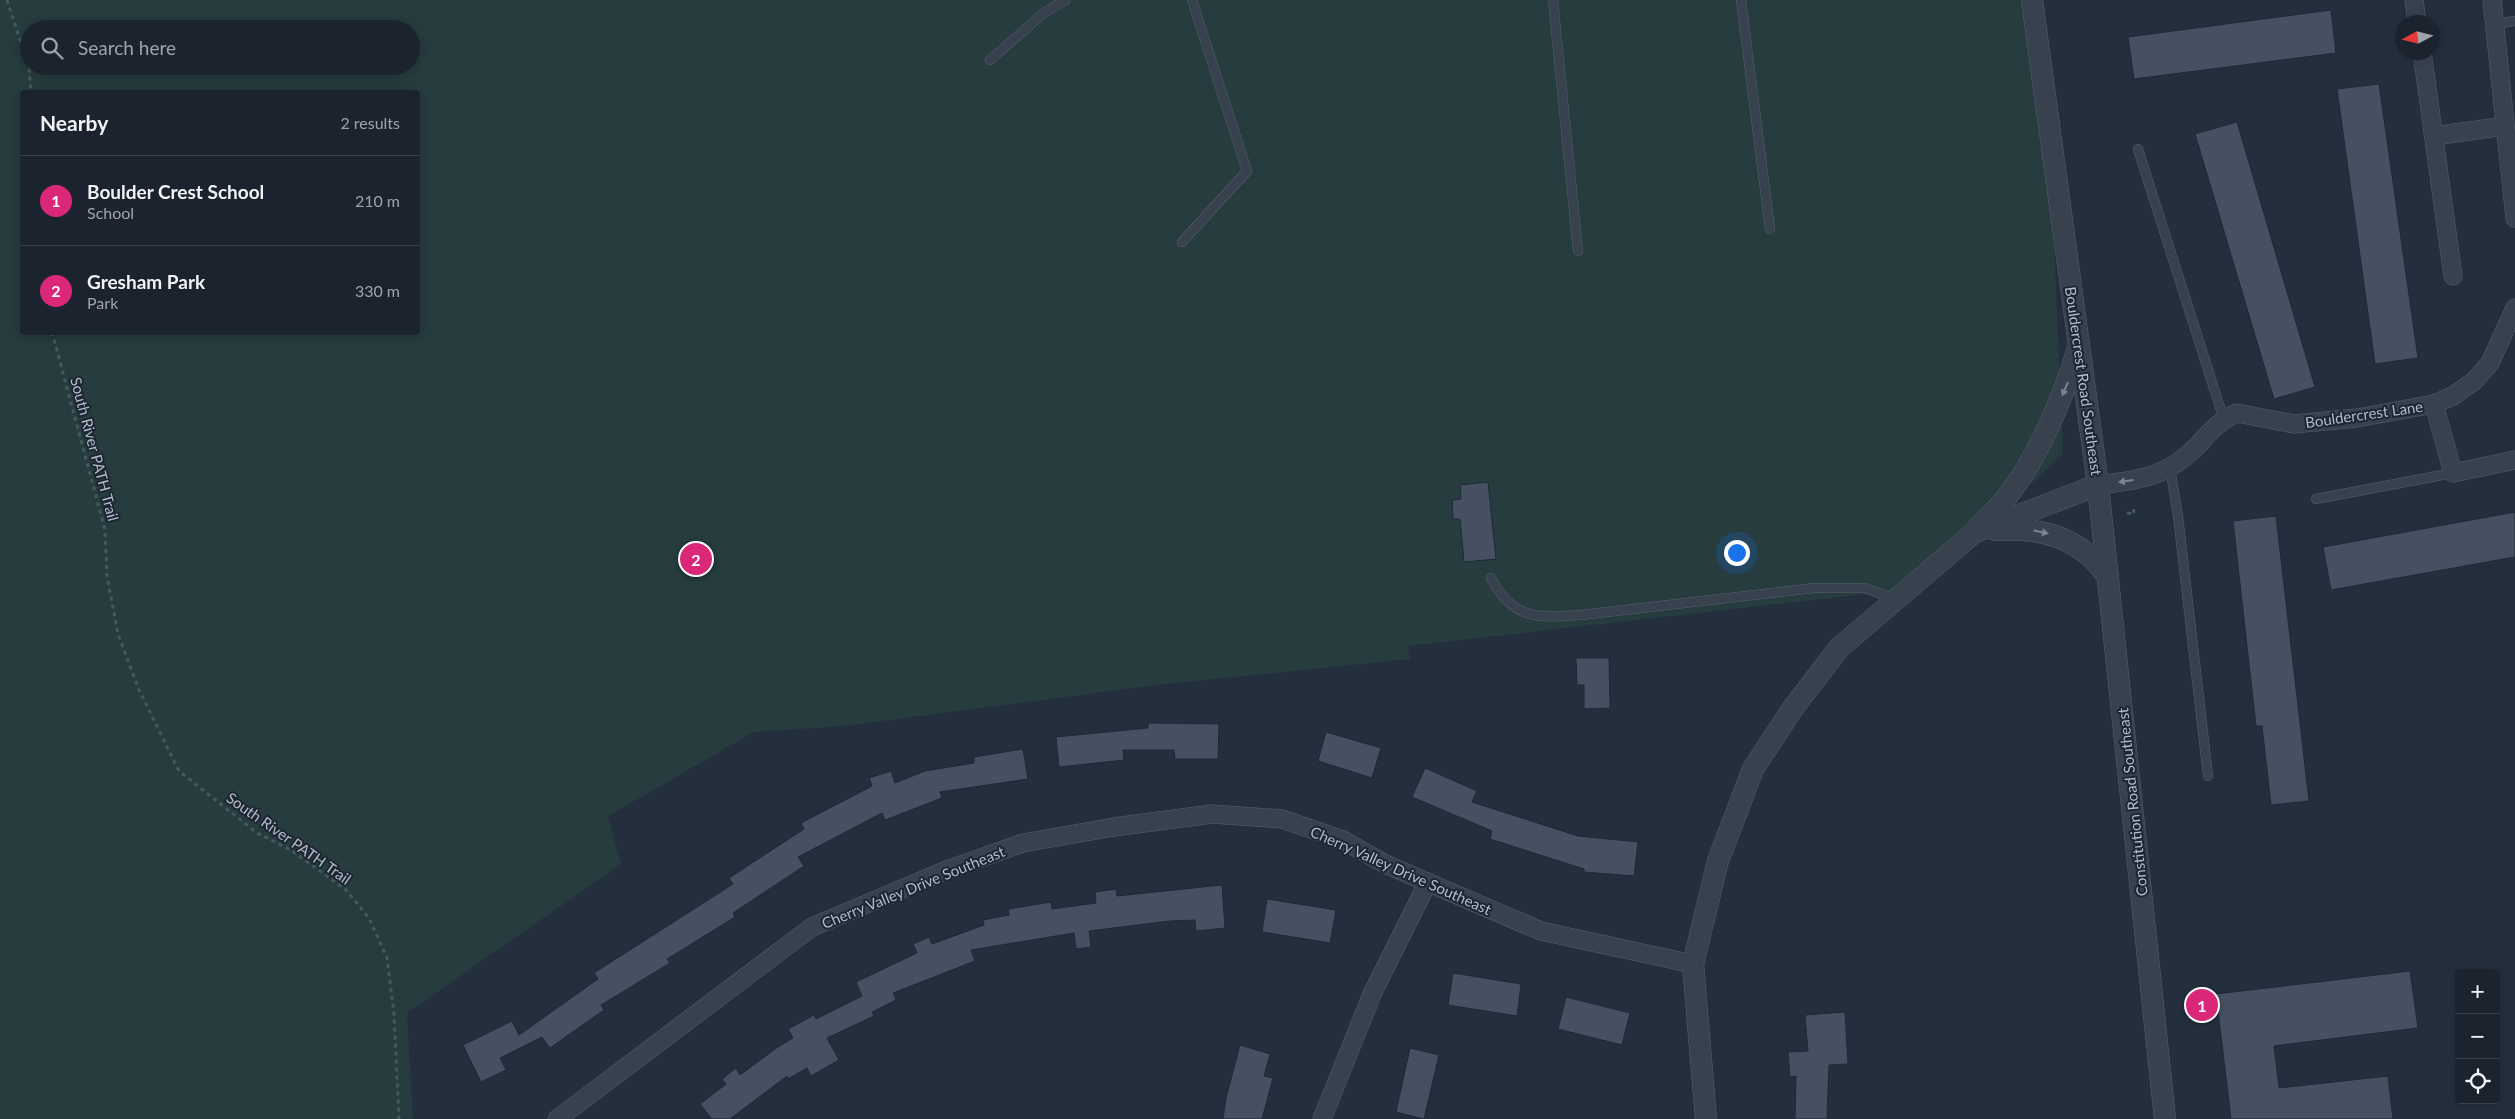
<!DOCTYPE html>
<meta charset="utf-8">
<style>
body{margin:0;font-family:Lato,sans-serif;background:#242b36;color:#f1f3f6}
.controls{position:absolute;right:15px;bottom:15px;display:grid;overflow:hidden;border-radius:5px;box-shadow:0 2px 12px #0003}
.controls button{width:45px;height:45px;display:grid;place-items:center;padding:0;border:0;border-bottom:1px solid #39404a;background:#1b232e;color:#f1f3f6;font:25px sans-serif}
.compass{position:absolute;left:2395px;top:15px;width:45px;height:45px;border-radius:50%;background:#1b232e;box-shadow:0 2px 12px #0003;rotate:263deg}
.you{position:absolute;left:1736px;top:552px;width:18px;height:18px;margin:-12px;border:4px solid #fff;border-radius:50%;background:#1a73e8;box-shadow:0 0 0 8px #1a73e833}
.badge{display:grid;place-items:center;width:32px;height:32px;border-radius:50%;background:#db2777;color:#fff;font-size:16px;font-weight:700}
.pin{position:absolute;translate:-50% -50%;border:2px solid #fff;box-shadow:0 1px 5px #0006}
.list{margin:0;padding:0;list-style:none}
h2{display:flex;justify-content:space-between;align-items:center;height:65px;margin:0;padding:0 20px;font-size:21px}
h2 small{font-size:16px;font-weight:400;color:#a0a4aa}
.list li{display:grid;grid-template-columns:32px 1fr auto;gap:15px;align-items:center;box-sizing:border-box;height:90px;padding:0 20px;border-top:1px solid #39404a}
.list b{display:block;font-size:19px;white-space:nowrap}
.list p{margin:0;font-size:16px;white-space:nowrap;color:#a0a4aa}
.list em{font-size:16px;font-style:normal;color:#a0a4aa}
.icon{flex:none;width:28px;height:28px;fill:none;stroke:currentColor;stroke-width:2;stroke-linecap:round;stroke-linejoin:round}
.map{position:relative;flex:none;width:2515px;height:1119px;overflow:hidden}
.search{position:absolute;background:#1b232e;box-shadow:0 2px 12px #0003;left:20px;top:20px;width:400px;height:55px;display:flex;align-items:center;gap:12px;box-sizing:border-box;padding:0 18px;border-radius:28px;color:#a0a4aa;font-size:19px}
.panel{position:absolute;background:#1b232e;box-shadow:0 2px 12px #0003;left:20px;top:90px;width:400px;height:245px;border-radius:5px}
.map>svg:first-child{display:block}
.green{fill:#263c3f;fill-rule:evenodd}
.building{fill:#455162;stroke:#1f2835}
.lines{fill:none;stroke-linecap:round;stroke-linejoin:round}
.service-casing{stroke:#565f6c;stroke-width:10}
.minor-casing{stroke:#565f6c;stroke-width:19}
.tertiary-casing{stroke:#565f6c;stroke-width:22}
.path{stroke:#44595c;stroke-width:3;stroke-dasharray:4 4;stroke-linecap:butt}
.service{stroke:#38414e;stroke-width:9}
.minor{stroke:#38414e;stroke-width:18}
.tertiary{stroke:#38414e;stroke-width:21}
.oneway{fill:#7c8592}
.labels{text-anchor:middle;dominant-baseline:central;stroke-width:4;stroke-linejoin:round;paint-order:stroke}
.street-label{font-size:15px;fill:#b4bcc9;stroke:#1d2633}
</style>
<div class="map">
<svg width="2515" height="1119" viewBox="0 0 2515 1119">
<rect width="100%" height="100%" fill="#242f3e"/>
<!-- green -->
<path class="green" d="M0,0H2030L2051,169L2063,454L1920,588L1408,646L1410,659L1157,685L844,726L754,732L608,816L621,864L407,1013L413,1119H0ZM29,29H411V66H29ZM22,92H418V332H22Z"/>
<!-- building -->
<g class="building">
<path d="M2331,10L2336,53L2134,79L2128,37Z"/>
<path d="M2379,84L2418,358L2375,364L2337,89Z"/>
<path d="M2237,122L2315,387L2274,399L2195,134Z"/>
<path d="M1488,482L1496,559L1464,562L1460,519H1453L1452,500L1461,499L1460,485Z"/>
<path d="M2515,512V557L2331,590L2323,547Z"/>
<path d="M2276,516L2309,801L2271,805L2262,726H2256L2233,521Z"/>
<path d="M1576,658H1609L1610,708L1584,709V685H1577Z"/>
<path d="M1148,723L1219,724L1218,759H1175L1174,750H1123L1124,760L1059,767L1056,737L1148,728Z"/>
<path d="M1326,732L1381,748L1372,778L1318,761Z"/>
<path d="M1023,749L1028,779L940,792L942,798L885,820L882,813L798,857L804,866L733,913L735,917L667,959L670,963L601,1005L604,1010L550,1048L542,1037L500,1058L506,1070L481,1082L463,1045L512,1021L519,1035L598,979L594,973L733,884L729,878L804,829L801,823L872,786L869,778L891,771L895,783L925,771L974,763V757Z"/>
<path d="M1425,768L1477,791L1472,802L1578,836L1638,842L1634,876L1584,872V869L1490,839L1492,831L1412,797Z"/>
<path d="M1222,885L1225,928L1196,931L1195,920L1170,921L1089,931L1091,947L1076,949L1074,933L971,950L975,961L893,993L896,1000L872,1012L874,1016L827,1038L839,1060L811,1076L807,1068L788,1079L787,1076L730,1119H712L700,1104L726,1084L722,1079L736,1068L740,1075L778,1047L793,1038L788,1029L814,1015L816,1019L862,996L856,982L917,953L913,944L929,937L932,944L984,925L983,920L1009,915L1008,909L1051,902L1052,909L1096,903L1095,892L1116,889L1117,896Z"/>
<path d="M1267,899L1336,910L1330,943L1262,932Z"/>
<path d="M2410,971L2418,1028L2274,1046L2279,1088L2388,1076L2393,1119H2231L2216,994Z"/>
<path d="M1453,973L1521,984L1517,1016L1448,1005Z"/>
<path d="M1566,997L1630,1013L1622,1045L1558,1029Z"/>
<path d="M1845,1012L1848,1064L1829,1065L1827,1119H1795L1796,1076L1790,1077L1788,1052L1808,1051L1805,1015Z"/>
<path d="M1240,1045L1270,1054L1264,1076L1273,1078L1262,1119H1223L1226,1098Z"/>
<path d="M1410,1048L1439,1055L1424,1119L1396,1112Z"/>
</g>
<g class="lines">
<!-- service casing -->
<g class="service-casing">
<g id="service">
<path d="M1553,0L1578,251"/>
<path d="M1741,0L1770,229"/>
<path d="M2494,24L2515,21"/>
<path d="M990,60L1045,12L1066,0"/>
<path d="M2138,149L2224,420"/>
<path d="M1182,242L1247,171L1192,0"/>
<path d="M2170,467L2178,516L2208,776"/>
<path d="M2316,499L2453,473"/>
<path d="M1491,578C1512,620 1539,618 1581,615L1814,588H1865L1895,599"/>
</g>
</g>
<!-- minor casing -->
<g class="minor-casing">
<g id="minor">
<path d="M2414,0L2417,22"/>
<path d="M2492,0L2515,218"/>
<path d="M2422,52L2453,276"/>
<path d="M2434,136L2505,126"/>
<path d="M2434,404L2453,473L2515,460"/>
<path d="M2098,485C2140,480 2168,477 2199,444C2211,431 2220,420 2237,413L2294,424L2357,418L2434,404L2453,396L2474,381L2490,363L2515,308"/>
<path d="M557,1119L812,927L947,870L1023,843L1114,827L1212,814L1282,819L1343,840L1385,864L1541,931L1693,964"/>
<path d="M1322,1119L1373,992L1428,882"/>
</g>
</g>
<!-- tertiary casing -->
<g class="tertiary-casing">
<g id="tertiary">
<path d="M2032,0L2098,485L2165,1119"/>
<path d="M1978,528C1988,518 1998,508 2007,497C2036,460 2064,397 2077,351"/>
<path d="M1995,530C2041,527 2081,537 2108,577"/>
<path d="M1706,1119L1693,964L1718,861L1753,769L1793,708L1839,648L1975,532L2098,485"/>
</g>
</g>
<!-- path -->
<g class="path">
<path d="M7,0L29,68L31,92"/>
<path d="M52,332L105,530L107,576L118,634L139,690L179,771L257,833L291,850L346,890L369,918L387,958L394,1014L399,1119"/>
<path d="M2127,513L2134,514L2133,506"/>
</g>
<!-- service -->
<use href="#service" class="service"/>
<!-- minor -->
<use href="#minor" class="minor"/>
<!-- tertiary -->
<use href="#tertiary" class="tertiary"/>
</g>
<!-- one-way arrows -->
<defs><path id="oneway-solid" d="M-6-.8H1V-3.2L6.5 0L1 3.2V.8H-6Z" transform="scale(1.25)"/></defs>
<g class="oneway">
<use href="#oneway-solid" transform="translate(2065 389) rotate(113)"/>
<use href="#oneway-solid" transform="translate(2126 481) rotate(172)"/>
<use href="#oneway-solid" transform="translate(2041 532) rotate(12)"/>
</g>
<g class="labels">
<!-- street labels -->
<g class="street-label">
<text transform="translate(2084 381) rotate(82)">Bouldercrest Road Southeast</text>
<text transform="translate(2364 414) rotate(-8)">Bouldercrest Lane</text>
<text transform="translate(95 449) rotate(75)">South River PATH Trail</text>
<text transform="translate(2132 802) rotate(-96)">Constitution Road Southeast</text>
<text transform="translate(289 838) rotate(35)">South River PATH Trail</text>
<text transform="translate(1401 870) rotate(24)">Cherry Valley Drive Southeast</text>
<text transform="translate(913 887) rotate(-22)">Cherry Valley Drive Southeast</text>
</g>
</g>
</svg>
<div class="controls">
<button>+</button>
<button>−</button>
<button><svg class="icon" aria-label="locate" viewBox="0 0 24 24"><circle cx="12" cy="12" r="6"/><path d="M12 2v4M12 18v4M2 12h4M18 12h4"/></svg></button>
</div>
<svg class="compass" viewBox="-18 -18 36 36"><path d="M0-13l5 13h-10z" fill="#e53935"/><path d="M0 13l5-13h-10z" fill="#a0a4aa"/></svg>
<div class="you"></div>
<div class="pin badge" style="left:2202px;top:1005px">1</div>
<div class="pin badge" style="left:696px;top:559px">2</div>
<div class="search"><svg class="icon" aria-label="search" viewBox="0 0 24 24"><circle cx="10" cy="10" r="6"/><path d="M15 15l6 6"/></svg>Search here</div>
<section class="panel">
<h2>Nearby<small>2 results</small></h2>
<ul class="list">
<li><span class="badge">1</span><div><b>Boulder Crest School</b><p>School</p></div><em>210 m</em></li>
<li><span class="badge">2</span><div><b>Gresham Park</b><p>Park</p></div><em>330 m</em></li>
</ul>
</section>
</div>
